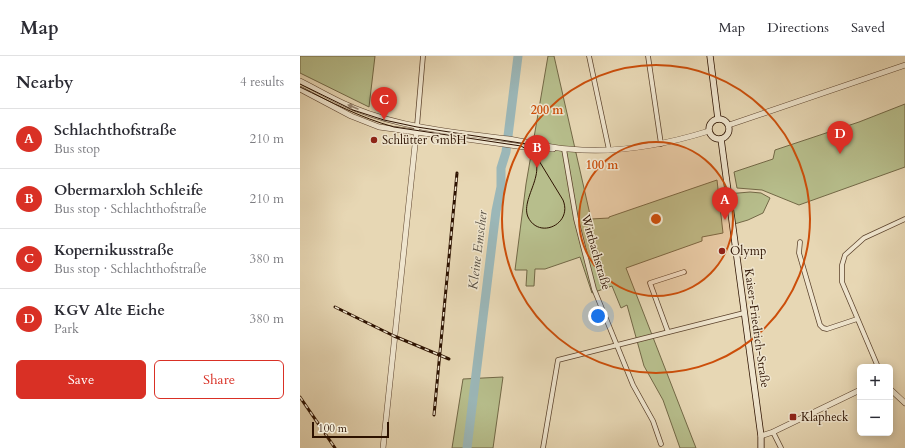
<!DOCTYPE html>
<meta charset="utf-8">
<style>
body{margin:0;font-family:Cardo,serif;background:#f7f7f7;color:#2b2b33}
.controls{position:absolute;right:12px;bottom:12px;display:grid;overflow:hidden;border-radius:6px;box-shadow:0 2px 10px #0003}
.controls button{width:36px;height:36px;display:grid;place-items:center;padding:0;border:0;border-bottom:1px solid #e1e1e2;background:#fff;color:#2b2b33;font:20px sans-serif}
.scale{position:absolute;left:12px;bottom:10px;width:77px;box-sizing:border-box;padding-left:4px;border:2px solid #2d1200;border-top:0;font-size:11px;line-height:14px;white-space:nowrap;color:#2d1200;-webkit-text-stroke:3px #efe5ce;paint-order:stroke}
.you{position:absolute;left:298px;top:260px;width:14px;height:14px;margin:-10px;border:3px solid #fff;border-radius:50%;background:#1a73e8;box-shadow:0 0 0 6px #1a73e833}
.badge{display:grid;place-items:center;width:26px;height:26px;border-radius:50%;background:#d93025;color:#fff;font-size:13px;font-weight:700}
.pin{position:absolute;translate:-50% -33px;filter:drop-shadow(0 1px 2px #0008)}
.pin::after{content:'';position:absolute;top:21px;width:14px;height:12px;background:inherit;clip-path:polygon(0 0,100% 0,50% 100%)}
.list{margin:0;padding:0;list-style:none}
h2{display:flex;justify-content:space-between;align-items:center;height:52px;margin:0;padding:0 16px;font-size:17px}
h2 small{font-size:13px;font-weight:400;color:#7c7c81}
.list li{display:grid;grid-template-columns:26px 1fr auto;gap:12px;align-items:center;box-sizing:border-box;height:60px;padding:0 16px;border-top:1px solid #e1e1e2}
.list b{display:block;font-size:15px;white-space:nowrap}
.list p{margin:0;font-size:13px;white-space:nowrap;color:#7c7c81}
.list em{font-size:13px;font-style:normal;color:#7c7c81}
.actions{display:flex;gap:8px;padding:12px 16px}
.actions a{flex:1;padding:9px 0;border:1px solid #d93025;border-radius:6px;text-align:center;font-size:14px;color:#d93025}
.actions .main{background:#d93025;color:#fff}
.map{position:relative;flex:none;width:605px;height:392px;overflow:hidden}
header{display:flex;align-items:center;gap:24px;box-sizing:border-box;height:56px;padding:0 20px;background:#fff;border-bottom:1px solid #e1e1e2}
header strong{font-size:19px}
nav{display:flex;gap:22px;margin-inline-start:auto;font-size:14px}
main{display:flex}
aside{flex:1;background:#fff}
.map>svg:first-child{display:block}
.green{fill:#b7be8c;stroke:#726846}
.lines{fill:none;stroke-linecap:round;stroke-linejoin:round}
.river{stroke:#9bb7b8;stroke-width:9}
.minor-casing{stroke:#5c432d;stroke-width:5.5}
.tertiary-casing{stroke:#5c432d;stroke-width:6}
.secondary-casing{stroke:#2d1200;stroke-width:7}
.minor{stroke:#efe5ce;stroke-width:4}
.tertiary{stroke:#efe5ce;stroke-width:5}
.secondary{stroke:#efe5ce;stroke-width:5.5}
.tram{stroke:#2d1200;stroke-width:1}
.rail-casing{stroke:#2d1200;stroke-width:3}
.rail{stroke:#efe5ce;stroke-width:1.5;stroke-dasharray:4.5;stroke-linecap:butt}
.oneway{fill:#988671}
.ring{fill:none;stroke:#cc4e0a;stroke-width:2}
.poi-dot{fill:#8f2418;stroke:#efe5ce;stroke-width:1.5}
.labels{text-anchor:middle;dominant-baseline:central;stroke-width:3;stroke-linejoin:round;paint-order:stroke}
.poi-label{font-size:12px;fill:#2d1200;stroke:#efe5ce;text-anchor:start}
.street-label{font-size:12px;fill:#2d1200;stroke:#efe5ce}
.water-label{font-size:13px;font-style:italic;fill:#544c40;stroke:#efe5ce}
.centre{fill:#cc4e0a;stroke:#efe5ce;stroke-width:2}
.ring-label{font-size:12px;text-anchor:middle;font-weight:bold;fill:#cc4e0a;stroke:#efe5ce;stroke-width:3;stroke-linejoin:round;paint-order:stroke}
</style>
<header>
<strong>Map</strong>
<nav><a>Map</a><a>Directions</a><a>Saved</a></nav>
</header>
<main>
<aside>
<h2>Nearby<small>4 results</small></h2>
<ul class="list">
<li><span class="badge">A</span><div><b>Schlachthofstraße</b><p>Bus stop</p></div><em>210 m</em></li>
<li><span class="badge">B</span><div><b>Obermarxloh Schleife</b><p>Bus stop · Schlachthofstraße</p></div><em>210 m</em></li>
<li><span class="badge">C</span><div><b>Kopernikusstraße</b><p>Bus stop · Schlachthofstraße</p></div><em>380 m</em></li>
<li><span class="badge">D</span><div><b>KGV Alte Eiche</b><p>Park</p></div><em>380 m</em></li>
</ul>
<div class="actions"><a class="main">Save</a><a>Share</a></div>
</aside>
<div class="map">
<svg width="605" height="392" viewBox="0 0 605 392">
<rect width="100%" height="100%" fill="#e7d7b4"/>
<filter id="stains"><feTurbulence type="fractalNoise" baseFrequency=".005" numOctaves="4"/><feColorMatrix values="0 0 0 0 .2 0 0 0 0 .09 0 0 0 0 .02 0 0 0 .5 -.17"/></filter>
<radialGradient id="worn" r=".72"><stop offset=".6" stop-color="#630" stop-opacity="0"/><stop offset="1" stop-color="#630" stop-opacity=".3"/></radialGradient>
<!-- green -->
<g class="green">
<path d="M0,0H75L69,51L0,17Z"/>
<path d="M248,0H254L291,163L309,162V161L417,124L423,177L402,181V185L326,212L396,392H380L363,344L344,310L327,249L321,252L312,230L292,237L280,201L245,213H235L234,230H226L227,214H215L226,128Z"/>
<path d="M605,48V111L499,149L462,134L437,132L434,116L473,103L475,94L559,66Z"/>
<path d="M450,136L461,137L470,142L463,157L448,164L431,169L427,138Z"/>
<path d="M203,321L193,392H152L163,323Z"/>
</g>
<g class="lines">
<!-- river -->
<path class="river" d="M167,392L196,155L201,131V112L206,96L218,0"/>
<!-- minor casing -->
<g class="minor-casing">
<g id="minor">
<path d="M289,0L309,94"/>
<path d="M348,0L361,88"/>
<path d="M117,70L123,0"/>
<path d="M264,93L276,163L294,233L333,329L353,365L361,388"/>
<path d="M500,186L499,197L520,269L523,272L527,273L557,263"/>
<path d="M368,276L350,227L384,216"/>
<path d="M578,311L542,226V209L545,199L564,182L605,163"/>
<path d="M473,376L481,392"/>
<path d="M243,392L258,304L444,257"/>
</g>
</g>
<!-- tertiary casing -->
<g class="tertiary-casing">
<g id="tertiary">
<path d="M0,25C18,34 36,45 54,52C102,72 158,77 209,83C229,86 249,92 269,93C317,98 364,89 409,75"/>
<path d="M0,33L51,60L79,71L224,91L253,93"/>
<path d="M429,69L605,9"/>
<path d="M590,333L605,347"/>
<path d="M461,380L473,376L560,334"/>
<path d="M83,392L117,70"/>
</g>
</g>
<!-- secondary casing -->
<g class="secondary-casing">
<g id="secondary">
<path d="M410,0L418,63"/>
<circle cx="419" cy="73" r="10"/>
<path d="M421,83L461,380V392"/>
</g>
</g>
<!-- minor -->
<use href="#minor" class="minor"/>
<!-- tertiary -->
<use href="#tertiary" class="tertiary"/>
<!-- secondary -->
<use href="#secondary" class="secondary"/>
<!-- tram -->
<path class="tram" d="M0,28L53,54L84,64L117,71L227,88L233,95L263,144C273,168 239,184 228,161C219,140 257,109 221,90L94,71C61,62 31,46 0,31"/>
<!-- rail casing -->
<g class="rail-casing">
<g id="rail">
<path d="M35,251L94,280L149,303"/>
<path d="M0,341L35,392"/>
<path d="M134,359L157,117"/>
</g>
</g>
<!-- rail -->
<use href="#rail" class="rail"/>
</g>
<!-- one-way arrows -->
<defs><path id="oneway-solid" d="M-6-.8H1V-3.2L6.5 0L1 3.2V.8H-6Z"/></defs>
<use class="oneway" href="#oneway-solid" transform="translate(53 51) rotate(-157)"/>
<!-- distance rings -->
<circle cx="356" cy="163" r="77" fill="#cc4e0a" fill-opacity=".12"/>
<g class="ring">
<circle cx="356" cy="163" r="77"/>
<circle cx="356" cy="163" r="154"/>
</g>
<!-- markers -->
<g class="poi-dot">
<circle cx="74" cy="84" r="4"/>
<circle cx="422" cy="195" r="4"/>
<rect x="489" y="357" width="8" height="8" rx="2"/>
</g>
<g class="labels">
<!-- poi labels -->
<g class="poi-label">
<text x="82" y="84">Schlütter GmbH</text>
<text x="430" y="195">Olymp</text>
<text x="501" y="361">Klapheck</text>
</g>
<!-- street labels -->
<g class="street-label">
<text transform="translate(296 196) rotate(74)">Wittbachstraße</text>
<text transform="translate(457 272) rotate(82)">Kaiser-Friedrich-Straße</text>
</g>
<!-- water labels -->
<g class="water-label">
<text transform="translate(178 194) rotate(-83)">Kleine Emscher</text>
</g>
</g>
<circle cx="356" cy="163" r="6" class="centre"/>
<g class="ring-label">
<text x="247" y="58">200 m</text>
<text x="302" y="113">100 m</text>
</g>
<rect width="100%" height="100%" filter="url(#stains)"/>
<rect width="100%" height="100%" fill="url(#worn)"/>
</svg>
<div class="controls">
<button>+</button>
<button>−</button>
</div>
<div class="scale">100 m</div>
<div class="you"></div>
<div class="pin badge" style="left:425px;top:164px">A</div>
<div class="pin badge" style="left:237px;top:112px">B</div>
<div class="pin badge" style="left:84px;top:64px">C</div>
<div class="pin badge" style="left:540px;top:98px">D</div>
</div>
</main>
